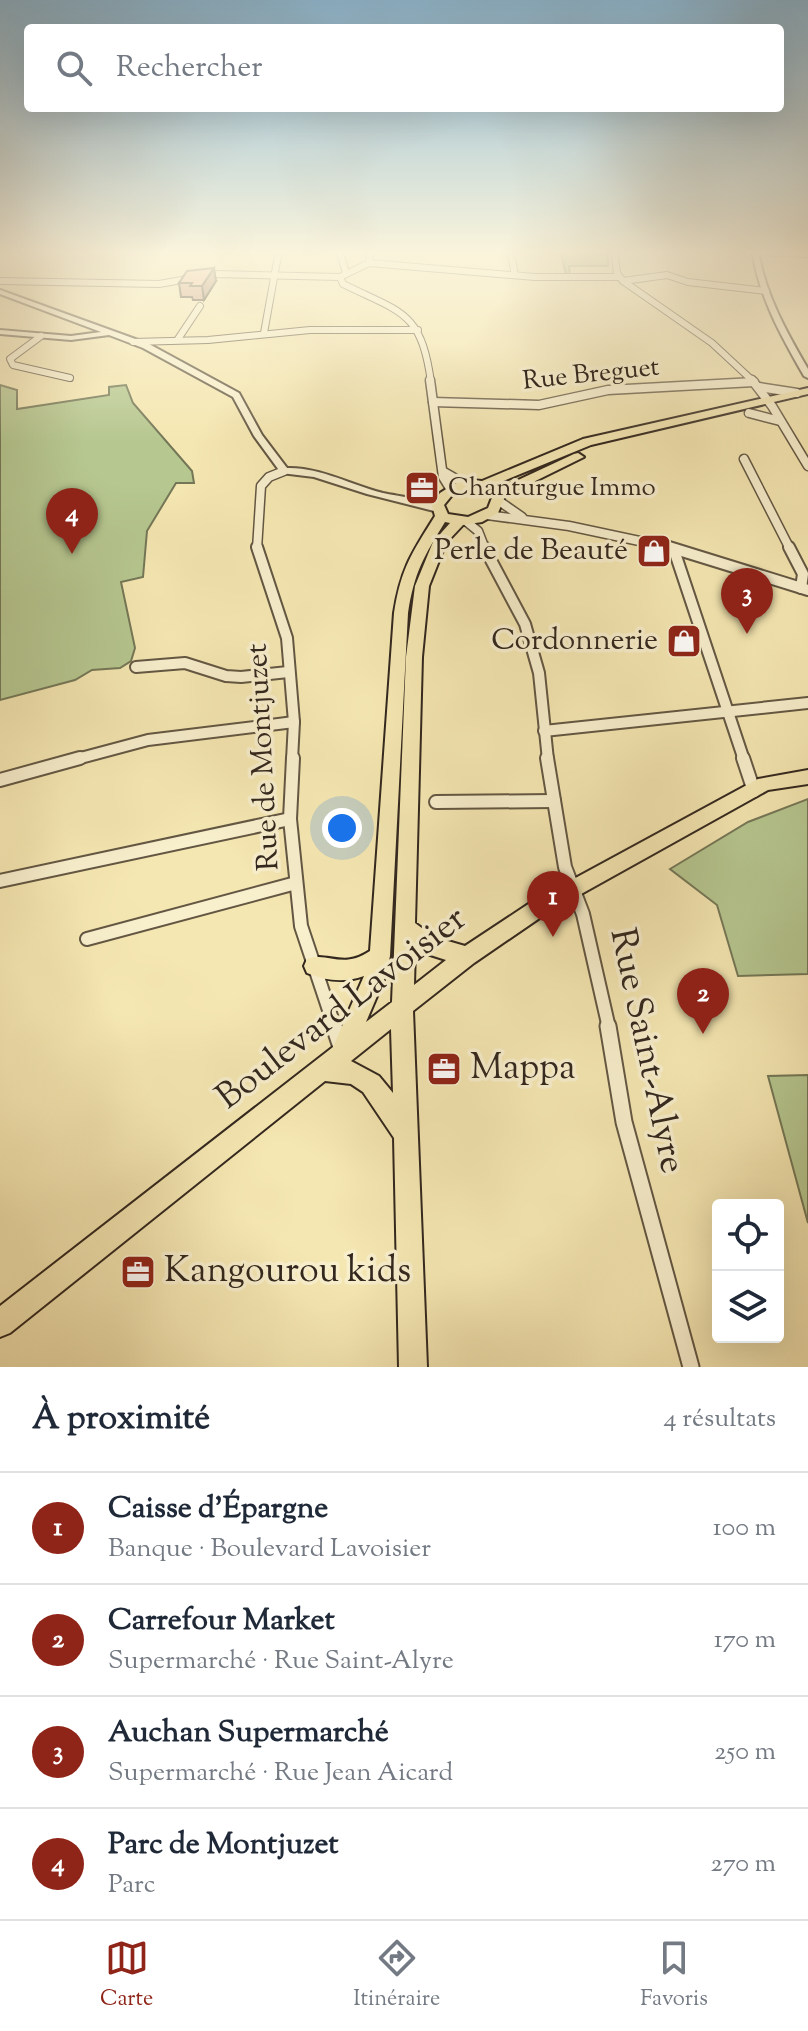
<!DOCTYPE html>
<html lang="fr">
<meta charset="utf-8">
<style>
body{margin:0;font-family:"Sorts Mill Goudy",serif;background:#f6f6f7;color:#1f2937}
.controls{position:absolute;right:24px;bottom:24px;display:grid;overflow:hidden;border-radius:8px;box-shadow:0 8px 32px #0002}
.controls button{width:72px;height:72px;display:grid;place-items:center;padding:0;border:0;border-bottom:2px solid #e0e1e3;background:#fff;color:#1f2937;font:40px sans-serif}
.you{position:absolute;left:342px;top:828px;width:28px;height:28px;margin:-20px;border:6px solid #fff;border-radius:50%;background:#1a73e8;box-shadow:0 0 0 12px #1a73e833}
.badge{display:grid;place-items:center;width:52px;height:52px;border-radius:50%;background:#8f2418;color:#fff;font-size:26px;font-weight:700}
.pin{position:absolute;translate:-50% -66px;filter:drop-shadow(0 2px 4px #0008)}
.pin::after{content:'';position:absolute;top:42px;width:28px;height:24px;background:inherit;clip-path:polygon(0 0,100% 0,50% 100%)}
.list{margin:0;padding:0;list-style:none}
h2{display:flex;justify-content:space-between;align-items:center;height:104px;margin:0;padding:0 32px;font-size:34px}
h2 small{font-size:26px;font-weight:400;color:#747a83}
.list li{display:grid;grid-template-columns:52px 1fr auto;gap:24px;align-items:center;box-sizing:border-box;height:112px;padding:0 32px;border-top:2px solid #e0e1e3}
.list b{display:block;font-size:30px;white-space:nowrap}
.list p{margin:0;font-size:26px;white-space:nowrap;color:#747a83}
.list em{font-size:26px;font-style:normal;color:#747a83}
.icon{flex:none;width:44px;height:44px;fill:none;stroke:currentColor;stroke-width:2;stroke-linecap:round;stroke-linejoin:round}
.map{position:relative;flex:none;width:808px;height:1367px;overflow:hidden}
.search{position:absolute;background:#fff;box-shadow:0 8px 32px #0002;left:24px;right:24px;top:24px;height:88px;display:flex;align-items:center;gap:20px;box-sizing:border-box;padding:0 28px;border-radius:8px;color:#747a83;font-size:30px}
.sheet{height:552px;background:#fff}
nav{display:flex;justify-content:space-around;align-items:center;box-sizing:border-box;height:112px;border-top:2px solid #e0e1e3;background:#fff;font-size:22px;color:#747a83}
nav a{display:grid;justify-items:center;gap:4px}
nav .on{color:#8f2418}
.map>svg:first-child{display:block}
.green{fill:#b6c790;stroke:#747757;stroke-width:2}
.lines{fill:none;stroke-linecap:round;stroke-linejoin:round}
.minor-far4-casing{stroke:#635743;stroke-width:8}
.minor-far3-casing{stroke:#635743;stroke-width:11}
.minor-far2-casing{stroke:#635743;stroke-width:14}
.minor-far1-casing{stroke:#635743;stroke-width:16}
.minor-casing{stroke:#635743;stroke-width:19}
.tertiary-casing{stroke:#635743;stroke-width:4}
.primary-casing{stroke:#32271e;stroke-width:4}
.minor-far4{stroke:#f8efcd;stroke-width:6}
.minor-far3{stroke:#f8efcd;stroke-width:8}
.minor-far2{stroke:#f8efcd;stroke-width:10}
.minor-far1{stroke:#f8efcd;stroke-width:12}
.minor{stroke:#f8efcd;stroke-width:15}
.tertiary{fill:#f8efcd;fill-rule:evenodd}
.primary{fill:#f5e7b2;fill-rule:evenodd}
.wall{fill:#cb9682;stroke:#32271e;stroke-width:2}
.shaded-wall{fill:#a57a6a;stroke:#32271e;stroke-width:2}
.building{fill:#ecaf97;stroke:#32271e;stroke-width:2}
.labels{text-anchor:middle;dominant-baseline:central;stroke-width:7;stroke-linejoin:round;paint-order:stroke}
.far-street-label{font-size:26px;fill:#32271e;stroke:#f8efcd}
.far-poi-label{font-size:26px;fill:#32271e;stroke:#f8efcd;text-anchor:start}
.poi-label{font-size:30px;fill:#32271e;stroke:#f8efcd;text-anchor:end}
.street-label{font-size:30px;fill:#32271e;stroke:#f8efcd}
.near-street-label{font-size:36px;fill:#32271e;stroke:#f8efcd}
.near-poi-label{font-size:36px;fill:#32271e;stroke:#f8efcd;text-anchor:start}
</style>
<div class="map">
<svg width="808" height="1367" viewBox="0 0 808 1367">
<rect width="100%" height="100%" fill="#f5e7b2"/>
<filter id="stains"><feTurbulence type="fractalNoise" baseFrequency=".0025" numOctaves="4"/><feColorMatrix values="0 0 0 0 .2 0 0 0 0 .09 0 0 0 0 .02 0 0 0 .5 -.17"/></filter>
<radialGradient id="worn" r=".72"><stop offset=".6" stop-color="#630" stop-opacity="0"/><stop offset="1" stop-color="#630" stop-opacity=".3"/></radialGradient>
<!-- green -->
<g class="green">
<path d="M560,250H607L608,266H569L570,274H566Z"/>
<path d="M0,385L17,390V409L109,395V387L126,385L133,403L192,471L194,483H176L147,531L143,577L121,582L135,648L131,661L120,668L92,670L75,680L0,700Z"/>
<path d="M808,799V974L738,976L717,905L670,869L748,822Z"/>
<path d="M808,1075V1223L768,1076Z"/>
</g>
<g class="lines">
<!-- minor-far4 casing -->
<g class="minor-far4-casing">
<g id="minor-far4">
<path d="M339,250L346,273"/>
<path d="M510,250L515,275"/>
<path d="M614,250L617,273L623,281L712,343L754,382"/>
<path d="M755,252L808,254"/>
<path d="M369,263L535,277H619"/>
<path d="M369,263L371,250"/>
<path d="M340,277L343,284C402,313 421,311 431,382"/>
<path d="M0,281L159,284L216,274L340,277L369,263"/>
<path d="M623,281L667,275L688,282L766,291"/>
<path d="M264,333L279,250"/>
<path d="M41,336L10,359L13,365L70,378"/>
<path d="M178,339L200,306"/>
<path d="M133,342L208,340L310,330H418"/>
<path d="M745,382H754"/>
</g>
</g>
<!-- minor-far3 casing -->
<g class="minor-far3-casing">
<g id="minor-far3">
<path d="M430,380L443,477L451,490"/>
<path d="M752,380L772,406L808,466"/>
<path d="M759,387L797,393"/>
<path d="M433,402L539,405L608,390L754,382"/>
<path d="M749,413L780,421"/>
<path d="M744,459L790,549"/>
<path d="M444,472L465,484"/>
<path d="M499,501L522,517"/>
<path d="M487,515L569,526L677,549"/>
<path d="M467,522L478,531L485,549"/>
<path d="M257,549L261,486L269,477L284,471"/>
</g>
</g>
<!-- minor-far2 casing -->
<g class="minor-far2-casing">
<g id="minor-far2">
<path d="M257,547L287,638L294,722L292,760"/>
<path d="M484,547L525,624L539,673L548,760"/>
<path d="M669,547L808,590"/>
<path d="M789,547L803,574L801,588"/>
<path d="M674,550L744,760"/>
<path d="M136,667L185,663L226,676L241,677L288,672"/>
<path d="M544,731L808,703"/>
<path d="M73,760L148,740L294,722"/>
</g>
</g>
<!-- minor-far1 casing -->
<g class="minor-far1-casing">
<g id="minor-far1">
<path d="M293,758L290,819L301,926L335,1028"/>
<path d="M547,758L565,867L583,914L609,1028"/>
<path d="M743,758L754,791"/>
<path d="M0,780L80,758"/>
<path d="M436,802L554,801"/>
<path d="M0,881L290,819"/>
<path d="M87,939L296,883"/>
</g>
</g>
<!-- minor casing -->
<g class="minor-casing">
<g id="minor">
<path d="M334,1026L341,1047"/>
<path d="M608,1026L624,1122L691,1367"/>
</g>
</g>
<!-- tertiary casing -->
<g class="tertiary-casing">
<g id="tertiary">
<path d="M752,250H758C765,294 786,331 808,369V378L804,376C781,336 759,297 752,250Z"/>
<path d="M0,290L149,344L239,393L262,435L287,468C320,467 351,485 383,493C402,497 427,499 443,509L438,512L367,494L314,477L281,473L254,436L233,397L143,348L109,335L71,340L0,334V330L71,336L101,332L0,294Z"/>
</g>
</g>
<!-- primary casing -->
<g class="primary-casing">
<path id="primary" d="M808,388V394L591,445L496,484L501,488L574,454L578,453L584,457L505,496L498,513L482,522L463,525L446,543L429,586L422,657L415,923L434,937L465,946L533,901L758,779L808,770V784L768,790L547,913L474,963L413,1011L427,1367H399L394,1138L363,1092L351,1084L325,1081L10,1333L0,1337V1306L333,1047L364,976C344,983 326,981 307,973L304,966L307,959C328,951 342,970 370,951L394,613C401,568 412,553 435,516L432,505L440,493L454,484L470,480L482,481L583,439ZM470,487L487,489L493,495L488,508L468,517L448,514L444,505L453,494ZM445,522L450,523L433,542L415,586L406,657L392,1002L366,1022L386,975L390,956L408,613C414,573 424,556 445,522ZM415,947L421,952L446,960L414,985ZM391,1029L393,1093L379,1076L351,1061Z"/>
</g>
<!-- minor-far4 -->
<use href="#minor-far4" class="minor-far4"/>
<!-- minor-far3 -->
<use href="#minor-far3" class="minor-far3"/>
<!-- minor-far2 -->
<use href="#minor-far2" class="minor-far2"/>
<!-- minor-far1 -->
<use href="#minor-far1" class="minor-far1"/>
<!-- minor -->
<use href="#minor" class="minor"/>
<!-- tertiary -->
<use href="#tertiary" class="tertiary"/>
<!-- primary -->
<use href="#primary" class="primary"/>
</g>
<!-- wall -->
<path class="wall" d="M216,281L204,300H193L192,297H181L179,283Z"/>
<!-- shaded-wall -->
<path class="shaded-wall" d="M214,268L216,281L204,300L202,286Z"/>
<!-- building -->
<path class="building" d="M214,268L202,286H190L192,283H179L187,271Z"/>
<!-- sky -->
<linearGradient id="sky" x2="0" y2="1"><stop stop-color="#8bb8d4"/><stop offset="0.57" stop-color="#faf4dc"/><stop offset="1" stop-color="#faf4dc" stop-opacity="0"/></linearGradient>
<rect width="808" height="442" fill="url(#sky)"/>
<!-- icons -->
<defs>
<g id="office-square" transform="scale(1.8)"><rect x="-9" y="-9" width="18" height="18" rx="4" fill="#8f2418" stroke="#f8efcd"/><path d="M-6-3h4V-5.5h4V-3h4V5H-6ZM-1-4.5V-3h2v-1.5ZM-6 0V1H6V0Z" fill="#fff"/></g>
<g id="shop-square" transform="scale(1.8)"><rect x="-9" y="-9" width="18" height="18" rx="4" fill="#8f2418" stroke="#f8efcd"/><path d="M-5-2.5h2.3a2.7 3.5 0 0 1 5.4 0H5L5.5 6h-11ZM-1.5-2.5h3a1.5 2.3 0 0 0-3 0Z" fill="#fff"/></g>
</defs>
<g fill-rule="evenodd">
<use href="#office-square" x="422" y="488"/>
<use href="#shop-square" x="654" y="551"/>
<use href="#shop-square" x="684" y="641"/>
<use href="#office-square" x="444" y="1069"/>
<use href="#office-square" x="138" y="1272"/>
</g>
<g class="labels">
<!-- far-street labels -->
<g class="far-street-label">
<text transform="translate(591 375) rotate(-6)">Rue Breguet</text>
</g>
<!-- far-poi labels -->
<g class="far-poi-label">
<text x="448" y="488">Chanturgue Immo</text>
</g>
<!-- poi labels -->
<g class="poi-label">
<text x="628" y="551">Perle de Beauté</text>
<text x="658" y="641">Cordonnerie</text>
</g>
<!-- street labels -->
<g class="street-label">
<text transform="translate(264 757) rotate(-93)">Rue de Montjuzet</text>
</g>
<!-- near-street labels -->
<g class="near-street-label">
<text transform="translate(342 1009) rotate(-38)">Boulevard Lavoisier</text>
<text transform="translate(646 1051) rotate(78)">Rue Saint-Alyre</text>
</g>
<!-- near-poi labels -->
<g class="near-poi-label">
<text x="470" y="1069">Mappa</text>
<text x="164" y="1272">Kangourou kids</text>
</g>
</g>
<rect width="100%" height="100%" filter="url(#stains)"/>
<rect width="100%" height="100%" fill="url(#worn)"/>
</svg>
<div class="controls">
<button><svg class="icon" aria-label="locate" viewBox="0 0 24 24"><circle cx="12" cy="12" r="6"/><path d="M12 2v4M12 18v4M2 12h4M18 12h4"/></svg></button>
<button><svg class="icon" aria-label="layers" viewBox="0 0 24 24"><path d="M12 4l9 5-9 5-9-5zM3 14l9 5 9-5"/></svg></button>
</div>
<div class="you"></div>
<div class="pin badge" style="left:553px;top:937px">1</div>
<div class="pin badge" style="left:703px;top:1034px">2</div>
<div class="pin badge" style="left:747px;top:634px">3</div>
<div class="pin badge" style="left:72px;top:554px">4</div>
<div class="search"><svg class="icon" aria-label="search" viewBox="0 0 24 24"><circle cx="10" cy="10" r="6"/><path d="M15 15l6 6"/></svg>Rechercher</div>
</div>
<section class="sheet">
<h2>À proximité<small>4 résultats</small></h2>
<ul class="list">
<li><span class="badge">1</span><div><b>Caisse d'Épargne</b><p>Banque · Boulevard Lavoisier</p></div><em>100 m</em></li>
<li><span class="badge">2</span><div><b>Carrefour Market</b><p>Supermarché · Rue Saint-Alyre</p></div><em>170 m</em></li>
<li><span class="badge">3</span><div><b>Auchan Supermarché</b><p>Supermarché · Rue Jean Aicard</p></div><em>250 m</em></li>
<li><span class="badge">4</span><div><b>Parc de Montjuzet</b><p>Parc</p></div><em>270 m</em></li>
</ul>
</section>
<nav>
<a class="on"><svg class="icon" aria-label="map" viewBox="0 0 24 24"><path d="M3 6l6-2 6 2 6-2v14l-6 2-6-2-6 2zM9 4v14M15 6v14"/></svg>Carte</a>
<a><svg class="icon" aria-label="directions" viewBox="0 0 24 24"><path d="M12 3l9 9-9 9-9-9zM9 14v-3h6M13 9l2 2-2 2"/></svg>Itinéraire</a>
<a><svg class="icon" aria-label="saved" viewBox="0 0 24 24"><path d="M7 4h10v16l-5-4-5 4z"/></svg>Favoris</a>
</nav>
